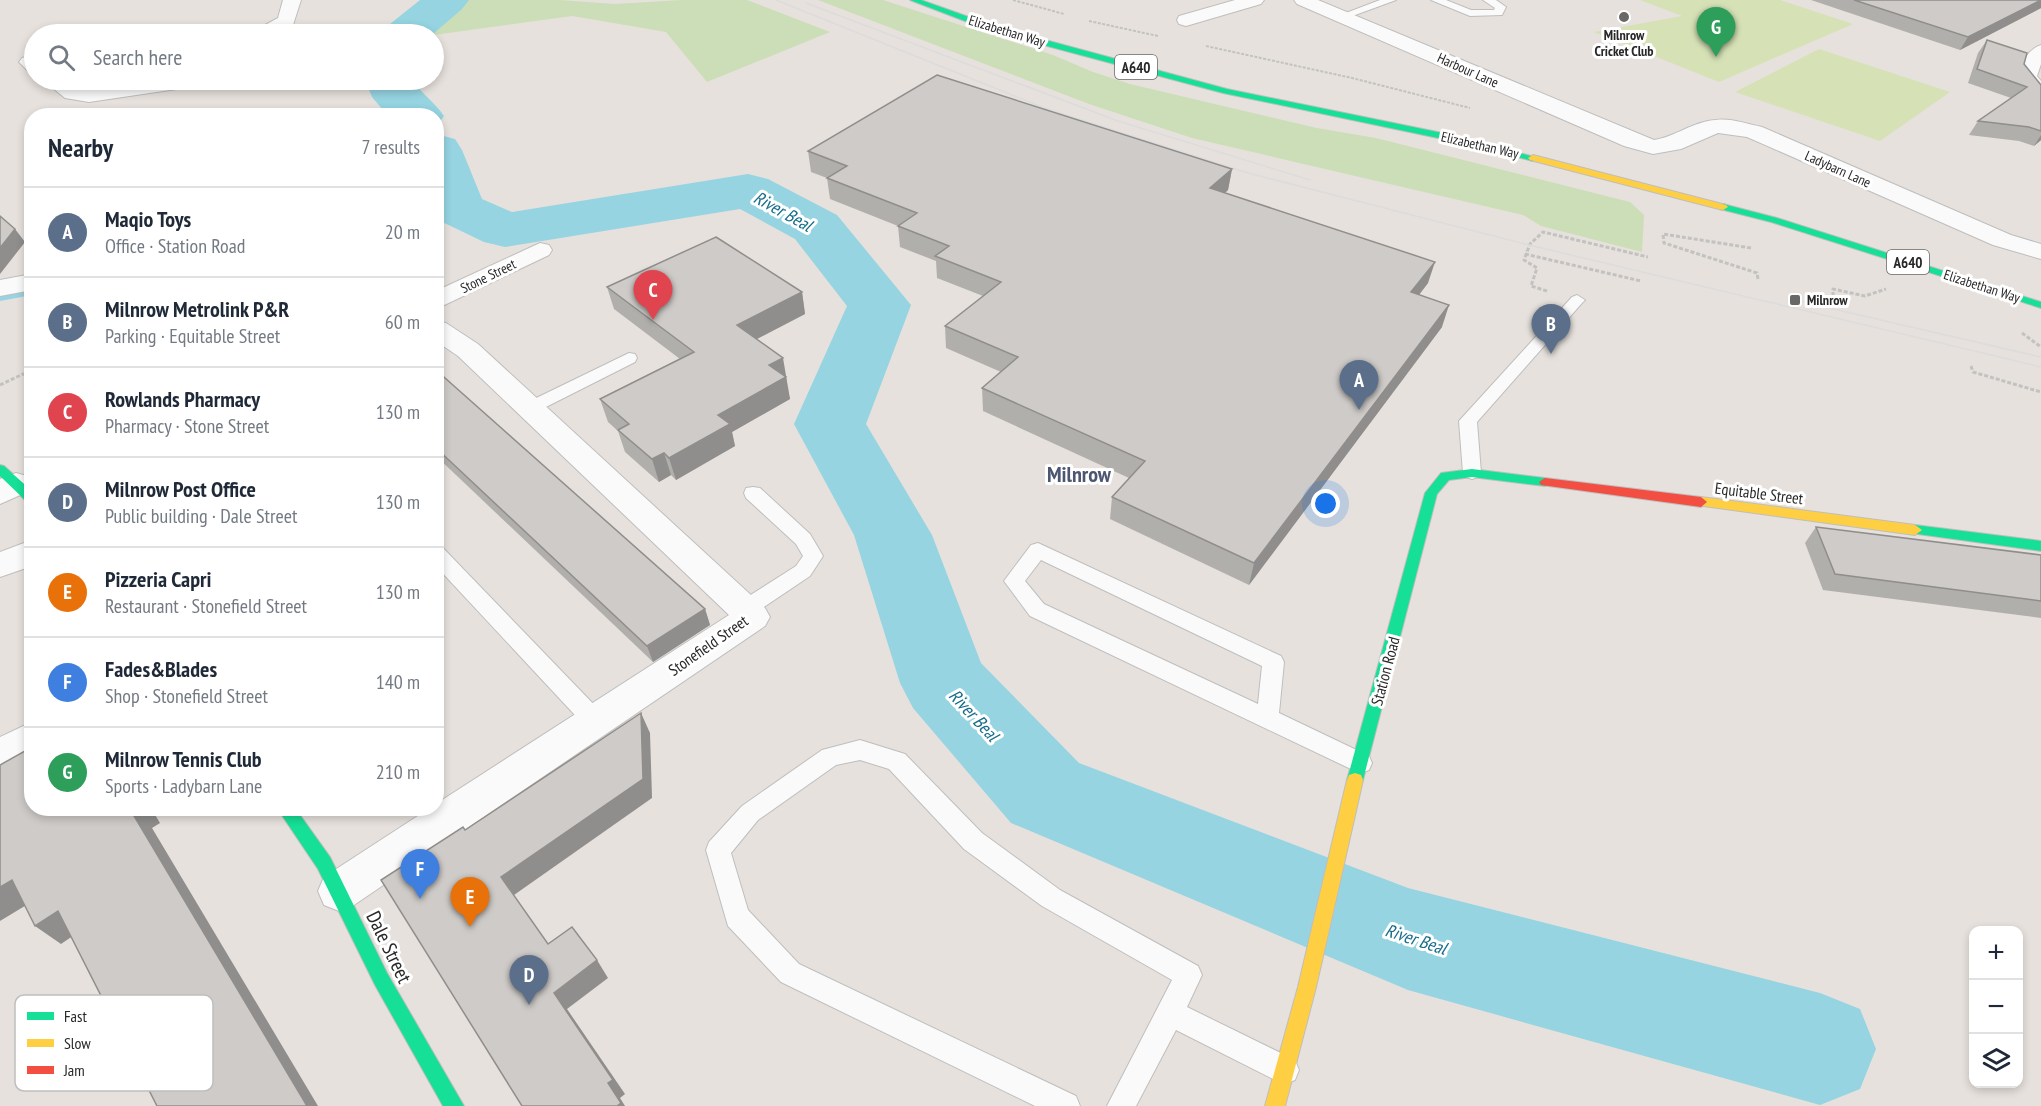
<!DOCTYPE html>
<meta charset="utf-8">
<style>
body{margin:0;font-family:"PT Sans Narrow",sans-serif;background:#f2f2f3;color:#1f2937}
.controls{position:absolute;right:18px;bottom:18px;display:grid;overflow:hidden;border-radius:12px;box-shadow:0 3px 9px #0003}
.controls button{width:54px;height:54px;display:grid;place-items:center;padding:0;border:0;border-bottom:2px solid #e0e1e3;background:#fff;color:#1f2937;font:30px sans-serif}
.you{position:absolute;left:1326px;top:504px;width:21px;height:21px;margin:-15px;border:4px solid #fff;border-radius:50%;background:#1a73e8;box-shadow:0 0 0 9px #1a73e833}
.badge{display:grid;place-items:center;width:39px;height:39px;border-radius:50%;background:#6a6866;color:#fff;font-size:20px;font-weight:700}
.pin{position:absolute;translate:-50% -50px;filter:drop-shadow(0 2px 3px #0008)}
.pin::after{content:'';position:absolute;top:32px;width:21px;height:18px;background:inherit;clip-path:polygon(0 0,100% 0,50% 100%)}
.list{margin:0;padding:0;list-style:none}
h2{display:flex;justify-content:space-between;align-items:center;height:78px;margin:0;padding:0 24px;font-size:26px}
h2 small{font-size:20px;font-weight:400;color:#747a83}
.list li{display:grid;grid-template-columns:39px 1fr auto;gap:18px;align-items:center;box-sizing:border-box;height:90px;padding:0 24px;border-top:2px solid #e0e1e3}
.list b{display:block;font-size:22px;white-space:nowrap}
.list p{margin:0;font-size:20px;white-space:nowrap;color:#747a83}
.list em{font-size:20px;font-style:normal;color:#747a83}
.icon{flex:none;width:33px;height:33px;fill:none;stroke:currentColor;stroke-width:2;stroke-linecap:round;stroke-linejoin:round}
.map{position:relative;flex:none;width:2041px;height:1106px;overflow:hidden}
.search{position:absolute;background:#fff;box-shadow:0 3px 9px #0003;left:24px;top:24px;width:420px;height:66px;display:flex;align-items:center;gap:15px;box-sizing:border-box;padding:0 21px;border-radius:33px;color:#747a83;font-size:22px}
.panel{position:absolute;background:#fff;box-shadow:0 3px 9px #0003;left:24px;top:108px;width:420px;height:708px;border-radius:24px}
.map>svg:first-child{display:block}
.green{fill:#ccdeb7}
.pitch{fill:#d6e2b6}
.lines{fill:none;stroke-linecap:round;stroke-linejoin:round}
.stream{fill:#96d4e2;fill-rule:evenodd}
.river{fill:#96d4e2;fill-rule:evenodd}
.lane-casing{stroke:#bfbebe;stroke-width:2}
.street-casing{stroke:#bfbebe;stroke-width:2}
.fast-casing{stroke:#bfbebe;stroke-width:2}
.slow-casing{stroke:#bfbebe;stroke-width:2}
.jam-casing{stroke:#bfbebe;stroke-width:2}
.path-far1{stroke:#c2c2c1;stroke-width:2;stroke-dasharray:3 1.5;stroke-linecap:butt}
.path{stroke:#c2c2c1;stroke-width:3;stroke-dasharray:4 2;stroke-linecap:butt}
.lane{fill:#fbfafa;fill-rule:evenodd}
.street{fill:#fbfafa;fill-rule:evenodd}
.fast{fill:#16e098;fill-rule:evenodd}
.slow{fill:#ffcf43;fill-rule:evenodd}
.jam{fill:#f24e42;fill-rule:evenodd}
.tram{stroke:#dcdcdd;stroke-width:1.5}
.wall{fill:#b1afac}
.shaded-wall{fill:#908e8c}
.building{fill:#cecbc8;stroke:#908e8c;stroke-width:1.5}
.poi-dot{fill:#6a6866;stroke:#fff;stroke-width:2}
.labels{text-anchor:middle;dominant-baseline:central;stroke-width:6;stroke-linejoin:round;paint-order:stroke}
.far-street-label{font-size:14px;fill:#272727;stroke:#fff}
.far-poi-label{font-size:14px;font-weight:bold;fill:#272727;stroke:#fff}
.shield{fill:#fff;stroke:#686868;stroke-width:1.5}
.shield-label{font-size:15px;font-weight:bold;fill:#272727}
.street-label{font-size:16px;fill:#272727;stroke:#fff}
.water-label{font-size:18px;font-style:italic;fill:#176d8b;stroke:#fff}
.near-street-label{font-size:20px;fill:#272727;stroke:#fff}
.district-label{font-size:22px;font-weight:bold;fill:#4c5673;stroke:#fff}
.key{fill:#fff;stroke:#bebebe;stroke-width:1.5}
.key-label{font-size:16px;fill:#272727}
</style>
<div class="map">
<svg width="2041" height="1106" viewBox="0 0 2041 1106">
<rect width="100%" height="100%" fill="#e6e1dc"/>
<!-- green -->
<g class="green">
<path d="M458,0H560L615,4L681,0H747L830,32L707,82L666,32L572,16L434,35L418,34L447,4Z"/>
<path d="M818,0H883L1053,55L1093,72L1130,84L1317,128L1376,138L1630,202L1644,215L1642,252L1541,226L1523,215L1192,138L1089,104Z"/>
</g>
<!-- pitch -->
<g class="pitch">
<path d="M1640,0H1780L1853,24L1719,82L1594,32L1682,16Z"/>
<path d="M1819,49L1950,92L1880,141L1735,92Z"/>
</g>
<g class="lines">
<!-- stream -->
<g class="stream">
<path d="M458,206L463,209L461,211L436,217V211Z"/>
<path d="M32,289V295L0,301V295Z"/>
</g>
<!-- river -->
<g class="river">
<path d="M420,0H469L462,9L433,34H384L390,24Z"/>
<path d="M365,80H413C421,94 435,102 444,116L436,127V116H388L372,97Z"/>
<path d="M436,134L455,139L462,150L482,199L512,212L748,174L768,179L837,215L911,305L866,424L932,535L981,663L1079,763L1408,888L1820,993L1860,1009L1876,1049L1860,1089L1820,1105L1408,990L1011,823L913,708L900,683L854,535L794,424L847,306L795,239L740,209L505,247L484,242L436,219Z"/>
</g>
<!-- lane casing -->
<g class="lane-casing">
<g id="lane">
<path d="M1380,0H1396L1347,18H1339L1338,16Z"/>
<path d="M1431,0H1446L1471,10H1494L1495,8L1483,0H1496L1506,7L1502,15L1470,16Z"/>
<path d="M133,28L139,31L137,33L116,34Z"/>
<path d="M1577,295L1585,300L1582,303L1477,422L1481,473L1478,477L1472,479L1466,477L1463,473L1459,421L1572,297Z"/>
<path d="M629,353L635,354L637,358L635,362L536,412H524L521,408L524,404Z"/>
<path d="M753,487L760,488L810,534L823,556L810,576L752,615L745,617L738,615L735,609L738,603L796,566L803,556L796,544L746,498L744,493L746,488Z"/>
<path d="M1038,543L1281,656L1284,662L1279,713L1369,756L1372,763L1369,770L1361,773L1353,770L1030,616L1004,581L1031,545ZM1041,560L1262,666L1258,704L1044,604L1025,581Z"/>
<path d="M436,546L443,548L603,714L606,721L603,728L595,730L587,728L436,566Z"/>
<path d="M860,740L905,754L982,833L1060,890L1198,966L1202,975L1187,1007L1295,1060L1299,1070L1295,1080L1285,1084L1275,1080L1176,1030L1136,1106H1107L1172,980L1042,906L964,849L889,769L860,760L836,765L758,820L731,853L748,910L799,964L1076,1096L1080,1106H1035L781,982L728,926L706,850L709,842L742,806L822,750Z"/>
</g>
</g>
<!-- street casing -->
<g class="street-casing">
<g id="street">
<path d="M283,0H301L293,25L276,34H254L256,30L278,18Z"/>
<path d="M1235,0H1264L1261,4L1186,26L1179,24L1177,20L1179,16Z"/>
<path d="M1294,0H1318L1654,140C1675,137 1694,121 1716,120C1731,118 1747,124 1762,127L2011,235L2041,244V259L1993,245L1747,137L1718,133L1681,149L1653,154L1624,146L1297,4Z"/>
<path d="M2041,45V64L2037,76L2041,81V101L2034,99L2017,76C2021,64 2028,49 2041,45Z"/>
<path d="M29,56L34,57V72L27,70L19,62L22,58Z"/>
<path d="M43,80H65L78,89L89,90L159,80H207L204,84L197,86L89,102L65,98Z"/>
<path d="M540,243L549,245L552,250L549,255L436,309V291Z"/>
<path d="M32,274V290L0,296V280Z"/>
<path d="M436,321L446,323L478,344L765,608L770,617L765,626L354,905L339,911L324,905L318,891L324,877L430,808H436V804L729,615L458,356L436,341Z"/>
<path d="M16,473L27,476L32,484L27,492L0,504V479Z"/>
<path d="M32,540V566L0,577V552Z"/>
<path d="M32,722V757L0,772V737Z"/>
</g>
</g>
<!-- fast casing -->
<g class="fast-casing">
<g id="fast">
<path d="M910,0H921L997,27L1227,89L1462,137L1538,158L1533,161L1462,143L1223,93L991,31Z"/>
<path d="M1723,204L1777,218L2041,302V308L1771,222L1720,209L1718,207Z"/>
<path d="M0,465L4,466L32,491V503L27,502L0,476Z"/>
<path d="M1472,469L1545,478L1551,482L1545,486L1472,477L1449,480L1437,494L1363,780L1361,785L1355,787L1349,785L1347,780L1425,493L1441,473Z"/>
<path d="M1915,525L2041,541V551L1910,533L1908,530L1910,527Z"/>
<path d="M277,808H295L330,857L387,973L464,1106H443L375,985L318,869Z"/>
</g>
</g>
<!-- slow casing -->
<g class="slow-casing">
<g id="slow">
<path d="M1533,155L1726,205L1728,207L1723,210L1530,160L1528,158Z"/>
<path d="M1701,497L1915,525L1922,530L1915,535L1696,505L1695,502L1696,499Z"/>
<path d="M1355,773L1361,775L1363,780L1316,987L1285,1106H1265L1298,987L1347,780L1349,775Z"/>
</g>
</g>
<!-- jam casing -->
<g class="jam-casing">
<path id="jam" d="M1545,478L1701,497L1707,502L1701,507L1541,485L1539,482Z"/>
</g>
<!-- path-far1 -->
<g class="path-far1">
<path d="M1013,0L1064,14"/>
<path d="M1089,21L1158,36"/>
<path d="M1206,46L1352,78L1470,108"/>
</g>
<!-- path -->
<g class="path">
<path d="M1751,248L1663,234L1664,243L1757,273L1758,279"/>
<path d="M1525,254L1641,281"/>
<path d="M1547,291L1531,286L1537,268L1524,260L1530,244L1543,232L1648,257"/>
<path d="M1833,296V289L1865,296L1886,289"/>
<path d="M2022,333L2041,347"/>
<path d="M1971,366L1973,372L2041,392"/>
<path d="M0,385L23,374L32,375"/>
</g>
<!-- lane -->
<use href="#lane" class="lane"/>
<!-- street -->
<use href="#street" class="street"/>
<!-- fast -->
<use href="#fast" class="fast"/>
<!-- slow -->
<use href="#slow" class="slow"/>
<!-- jam -->
<use href="#jam" class="jam"/>
<!-- tram -->
<g class="tram">
<path d="M776,0L1047,109L1248,173L1529,245L2041,367"/>
<path d="M806,3L1118,121L1310,180"/>
<path d="M1790,299L2041,357"/>
</g>
</g>
<!-- wall -->
<g class="wall">
<path d="M1811,0H2041V8L1960,50Z"/>
<path d="M1987,40L2024,64L2041,85V140L2034,146L2019,141L1969,135L1978,121L2011,98L1968,83L1978,53Z"/>
<path d="M808,151L1232,169L1228,190L1225,193L1428,283L1419,295L1442,327L1249,585L1110,519L1112,497L1129,478L983,411L982,388L1001,372L946,348L945,326L983,296L937,278L936,261L900,247L898,226L830,199L827,178L811,172Z"/>
<path d="M607,287L802,292L805,314L757,339L787,380L786,381L790,399L732,432L735,446L676,480L671,475L659,482L625,452L618,431L608,422L600,399L680,359L614,309Z"/>
<path d="M436,370L705,609L710,625L653,662L436,456Z"/>
<path d="M1816,527L2041,555V618L1823,590L1805,543Z"/>
</g>
<!-- shaded-wall -->
<g class="shaded-wall">
<path d="M2041,0V8L1960,50L1968,37Z"/>
<path d="M2041,135V140L2034,146Z"/>
<path d="M1232,169L1228,190L1207,209L1210,188Z"/>
<path d="M15,229L25,242L0,274V248Z"/>
<path d="M1435,262L1428,283L1404,314L1411,292Z"/>
<path d="M802,292L805,314L741,347L737,325Z"/>
<path d="M1449,305L1442,327L1249,585L1254,563Z"/>
<path d="M783,358L790,399L732,432L735,446L676,480L669,458L718,415L769,365Z"/>
<path d="M664,453L671,475L659,482L652,459Z"/>
<path d="M705,609L710,625L653,662L647,646Z"/>
<path d="M641,713L650,733L652,798L514,895L501,877Z"/>
<path d="M131,808H151L160,823L152,828L318,1106H307L130,809Z"/>
<path d="M12,880L38,898L0,921V887Z"/>
<path d="M58,911L83,929L61,944L35,926Z"/>
<path d="M597,960L608,978L567,1009L625,1094L620,1098L625,1106H617L608,1083L554,993Z"/>
</g>
<!-- building -->
<g class="building">
<path d="M1854,0H2041L1968,37Z"/>
<path d="M1987,40L2027,53L2024,64L2041,85V131L2029,127L1978,121L2027,87L1977,69Z"/>
<path d="M937,75L1232,169L1210,188L1435,262L1411,292L1449,305L1254,563L1112,497L1145,461L982,388L1018,357L945,326L1001,282L935,256L949,246L898,226L917,213L827,178L847,166L808,151Z"/>
<path d="M0,216L15,229L0,248Z"/>
<path d="M716,237L802,292L737,325L783,358L769,365L786,377L718,415L730,424L669,458L664,453L652,459L618,430L629,424L600,399L694,352L607,287Z"/>
<path d="M436,370L705,609L647,646L436,448Z"/>
<path d="M1816,527L2041,555V601L1835,574Z"/>
<path d="M641,713L643,779L501,877L548,944L572,927L597,960L554,993L613,1080L608,1083L621,1103L617,1106H522L381,880L463,827L465,830Z"/>
<path d="M32,747V808H131L130,809L307,1106H157L58,911L35,926L12,880L0,887V765Z"/>
</g>
<!-- markers -->
<g class="poi-dot">
<circle cx="1624" cy="17" r="6"/>
<rect x="1789" y="294" width="12" height="12" rx="3"/>
</g>
<g class="labels">
<!-- far-street labels -->
<g class="far-street-label">
<text transform="translate(1007 31) rotate(17)">Elizabethan Way</text>
<text transform="translate(1468 70) rotate(24)">Harbour Lane</text>
<text transform="translate(1480 145) rotate(13)">Elizabethan Way</text>
<text transform="translate(1838 169) rotate(24)">Ladybarn Lane</text>
<text transform="translate(488 276) rotate(-26)">Stone Street</text>
<text transform="translate(1982 286) rotate(18)">Elizabethan Way</text>
</g>
<!-- far-poi labels -->
<g class="far-poi-label">
<text x="1624" y="35">Milnrow<tspan x="1624" dy="16">Cricket Club</tspan></text>
<text x="1807" y="300" text-anchor="start">Milnrow</text>
</g>
<!-- shield labels -->
<g class="shield">
<rect x="1115" y="55" width="42" height="24" rx="4.5"/>
<rect x="1887" y="250" width="42" height="24" rx="4.5"/>
</g>
<g class="shield-label">
<text x="1136" y="67">A640</text>
<text x="1908" y="262">A640</text>
</g>
<!-- street labels -->
<g class="street-label">
<text transform="translate(1759 493) rotate(7)">Equitable Street</text>
<text transform="translate(708 645) rotate(-35)">Stonefield Street</text>
<text transform="translate(1385 671) rotate(-75)">Station Road</text>
</g>
<!-- water labels -->
<g class="water-label">
<text transform="translate(783 211) rotate(29)">River Beal</text>
<text transform="translate(974 715) rotate(47)">River Beal</text>
<text transform="translate(1416 939) rotate(18)">River Beal</text>
</g>
<!-- near-street labels -->
<g class="near-street-label">
<text transform="translate(389 947) rotate(64)">Dale Street</text>
</g>
<!-- district labels -->
<g class="district-label">
<text x="1079" y="474">Milnrow</text>
</g>
</g>
<!-- legend -->
<rect x="15" y="995" width="198" height="96" rx="9" class="key"/>
<rect x="27" y="1012" width="27" height="8" fill="#16e098"/>
<rect x="27" y="1039" width="27" height="8" fill="#ffcf43"/>
<rect x="27" y="1066" width="27" height="8" fill="#f24e42"/>
<g class="key-label">
<text x="64" y="1022">Fast</text>
<text x="64" y="1049">Slow</text>
<text x="64" y="1076">Jam</text>
</g>
</svg>
<div class="controls">
<button>+</button>
<button>−</button>
<button><svg class="icon" aria-label="layers" viewBox="0 0 24 24"><path d="M12 4l9 5-9 5-9-5zM3 14l9 5 9-5"/></svg></button>
</div>
<div class="you"></div>
<div class="pin badge" style="left:1359px;top:410px;background:#5c6f8a">A</div>
<div class="pin badge" style="left:1551px;top:354px;background:#5c6f8a">B</div>
<div class="pin badge" style="left:653px;top:320px;background:#e0444e">C</div>
<div class="pin badge" style="left:529px;top:1005px;background:#5c6f8a">D</div>
<div class="pin badge" style="left:470px;top:927px;background:#e8710a">E</div>
<div class="pin badge" style="left:420px;top:899px;background:#3f7fe0">F</div>
<div class="pin badge" style="left:1716px;top:57px;background:#2e9e5b">G</div>
<div class="search"><svg class="icon" aria-label="search" viewBox="0 0 24 24"><circle cx="10" cy="10" r="6"/><path d="M15 15l6 6"/></svg>Search here</div>
<section class="panel">
<h2>Nearby<small>7 results</small></h2>
<ul class="list">
<li><span class="badge" style="background:#5c6f8a">A</span><div><b>Maqio Toys</b><p>Office · Station Road</p></div><em>20 m</em></li>
<li><span class="badge" style="background:#5c6f8a">B</span><div><b>Milnrow Metrolink P&amp;R</b><p>Parking · Equitable Street</p></div><em>60 m</em></li>
<li><span class="badge" style="background:#e0444e">C</span><div><b>Rowlands Pharmacy</b><p>Pharmacy · Stone Street</p></div><em>130 m</em></li>
<li><span class="badge" style="background:#5c6f8a">D</span><div><b>Milnrow Post Office</b><p>Public building · Dale Street</p></div><em>130 m</em></li>
<li><span class="badge" style="background:#e8710a">E</span><div><b>Pizzeria Capri</b><p>Restaurant · Stonefield Street</p></div><em>130 m</em></li>
<li><span class="badge" style="background:#3f7fe0">F</span><div><b>Fades&amp;Blades</b><p>Shop · Stonefield Street</p></div><em>140 m</em></li>
<li><span class="badge" style="background:#2e9e5b">G</span><div><b>Milnrow Tennis Club</b><p>Sports · Ladybarn Lane</p></div><em>210 m</em></li>
</ul>
</section>
</div>
